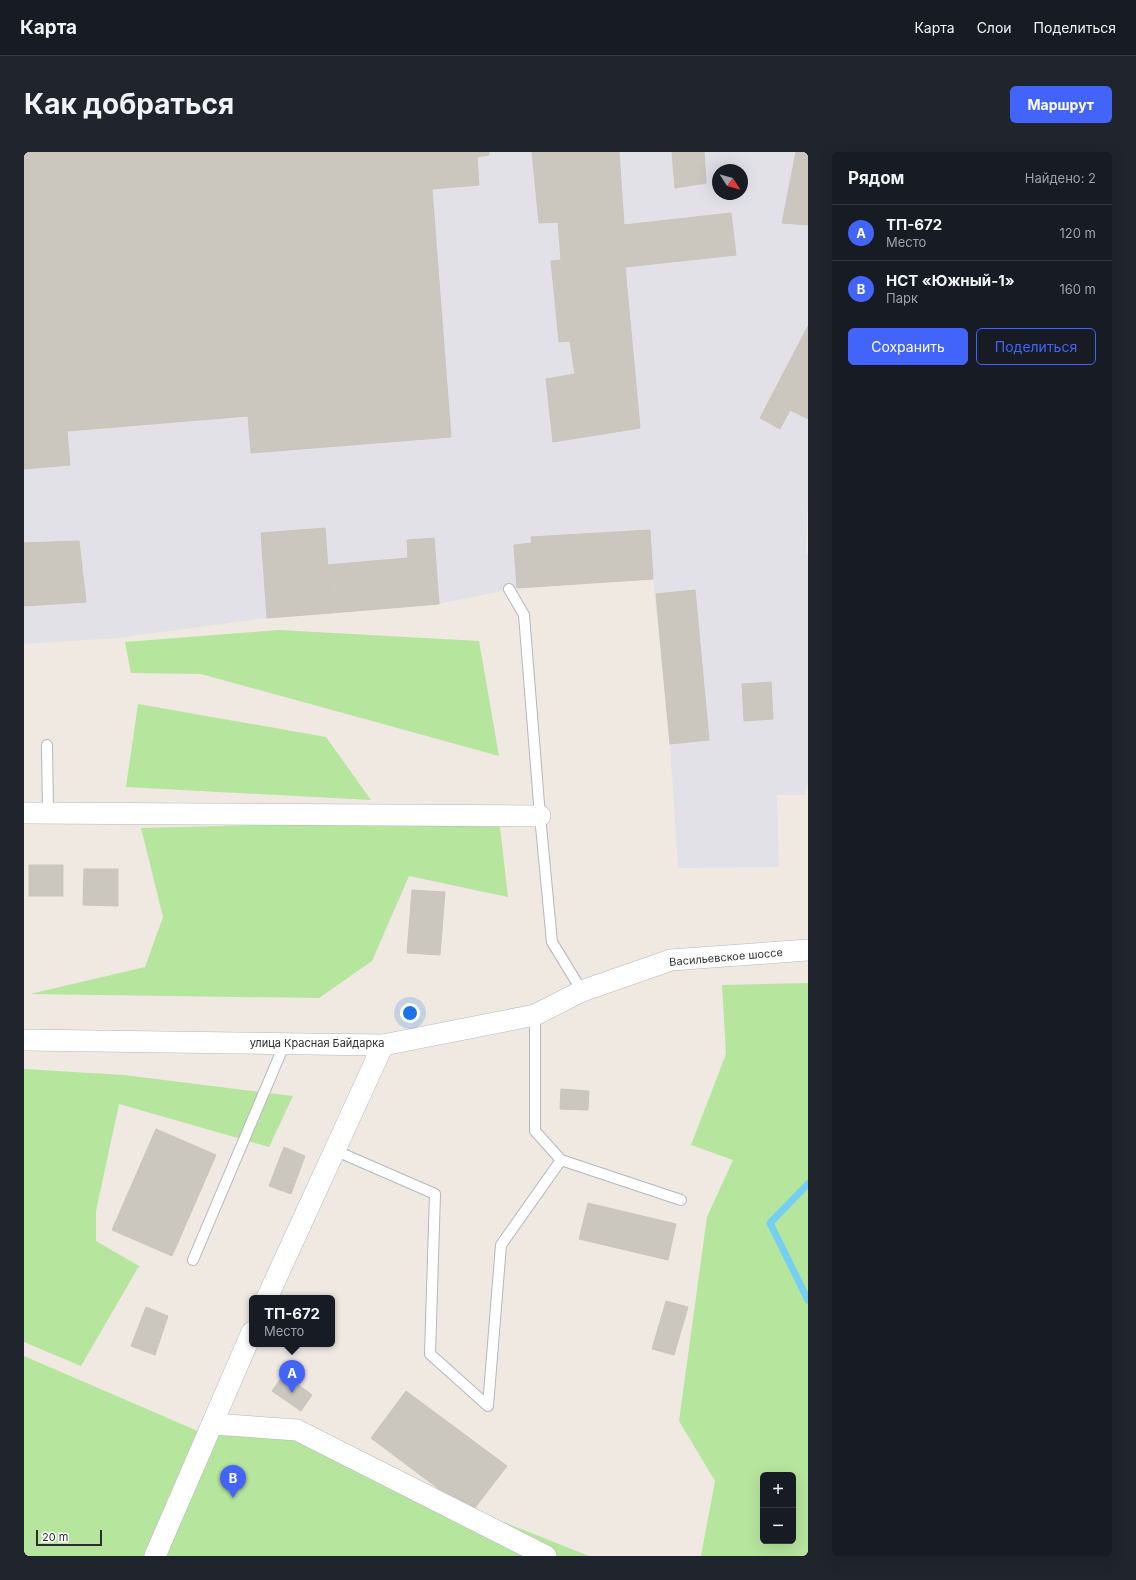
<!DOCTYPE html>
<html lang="ru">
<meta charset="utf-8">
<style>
body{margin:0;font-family:Inter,sans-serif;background:#20242c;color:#f1f3f6}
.controls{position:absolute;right:12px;bottom:12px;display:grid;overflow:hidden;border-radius:6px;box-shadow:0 4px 16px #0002}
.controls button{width:36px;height:36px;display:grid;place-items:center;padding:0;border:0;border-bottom:1px solid #363941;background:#171b24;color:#f1f3f6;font:20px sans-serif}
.compass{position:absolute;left:688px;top:12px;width:36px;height:36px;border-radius:50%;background:#171b24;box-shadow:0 4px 16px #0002;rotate:126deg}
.scale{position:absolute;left:12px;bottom:10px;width:66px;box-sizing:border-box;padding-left:4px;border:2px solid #2e2e2e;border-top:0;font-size:11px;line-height:14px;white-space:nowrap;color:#2e2e2e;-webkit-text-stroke:3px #fff;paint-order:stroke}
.you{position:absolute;left:386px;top:861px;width:14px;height:14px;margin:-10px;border:3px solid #fff;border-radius:50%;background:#1a73e8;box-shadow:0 0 0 6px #1a73e833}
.badge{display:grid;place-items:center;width:26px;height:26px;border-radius:50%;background:#4264fb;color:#fff;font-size:13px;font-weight:700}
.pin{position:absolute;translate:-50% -33px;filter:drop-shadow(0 1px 2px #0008)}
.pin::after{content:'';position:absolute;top:21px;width:14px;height:12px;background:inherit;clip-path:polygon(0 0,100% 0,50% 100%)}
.popup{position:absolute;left:225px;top:1143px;width:86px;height:52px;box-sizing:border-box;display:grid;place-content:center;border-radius:6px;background:#171b24;filter:drop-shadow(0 1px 3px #0005);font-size:13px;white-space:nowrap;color:#9ea1a6}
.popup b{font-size:15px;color:#f1f3f6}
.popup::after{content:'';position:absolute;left:50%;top:100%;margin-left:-8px;border:8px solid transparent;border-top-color:#171b24}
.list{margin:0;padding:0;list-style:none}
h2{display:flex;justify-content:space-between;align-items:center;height:52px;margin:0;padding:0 16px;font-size:17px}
h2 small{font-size:13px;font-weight:400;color:#9ea1a6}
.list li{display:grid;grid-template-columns:26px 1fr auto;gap:12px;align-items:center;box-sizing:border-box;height:56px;padding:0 16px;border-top:1px solid #363941}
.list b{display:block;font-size:15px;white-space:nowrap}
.list p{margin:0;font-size:13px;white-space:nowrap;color:#9ea1a6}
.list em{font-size:13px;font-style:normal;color:#9ea1a6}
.actions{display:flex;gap:8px;padding:12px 16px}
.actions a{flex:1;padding:9px 0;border:1px solid #4264fb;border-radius:6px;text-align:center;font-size:14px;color:#4264fb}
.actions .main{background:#4264fb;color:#fff}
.map{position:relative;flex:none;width:784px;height:1404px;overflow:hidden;border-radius:6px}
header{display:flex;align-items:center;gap:24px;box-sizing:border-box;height:56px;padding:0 20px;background:#171b24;border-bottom:1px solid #363941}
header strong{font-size:19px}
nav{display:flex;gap:22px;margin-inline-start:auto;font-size:14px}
.intro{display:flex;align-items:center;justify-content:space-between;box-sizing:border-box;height:96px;padding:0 24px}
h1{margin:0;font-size:28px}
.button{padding:10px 18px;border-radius:6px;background:#4264fb;color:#fff;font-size:14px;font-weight:700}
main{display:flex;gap:24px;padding:0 24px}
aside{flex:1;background:#171b24;border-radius:6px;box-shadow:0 4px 16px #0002}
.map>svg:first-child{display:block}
.industrial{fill:#e3e1e8;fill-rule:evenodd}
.green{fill:#b6e59e;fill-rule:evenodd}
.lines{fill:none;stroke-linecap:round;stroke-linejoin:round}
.stream{stroke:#75cff0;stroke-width:7}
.building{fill:#cbc7bf;stroke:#cbc5ba}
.lane-casing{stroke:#b4b7c1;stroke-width:12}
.street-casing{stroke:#b4b7c1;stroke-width:22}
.lane{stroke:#fff;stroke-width:10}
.street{stroke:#fff;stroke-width:21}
.labels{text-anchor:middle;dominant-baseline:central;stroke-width:3.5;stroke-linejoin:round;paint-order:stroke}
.street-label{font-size:11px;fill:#2e2e2e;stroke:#fff}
</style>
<header>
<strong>Карта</strong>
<nav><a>Карта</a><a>Слои</a><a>Поделиться</a></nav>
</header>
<div class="intro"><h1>Как добраться</h1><a class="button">Маршрут</a></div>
<main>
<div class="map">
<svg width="784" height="1404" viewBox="0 0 784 1404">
<rect width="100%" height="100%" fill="#efe9e1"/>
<!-- industrial -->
<path class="industrial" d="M0,0H784V342L782,401L784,402V630L781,643H753L755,715L654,716L646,592L629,427L493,436L415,452L243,466L93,486L0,492ZM694,18H718V42H694Z"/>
<!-- green -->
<g class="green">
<path d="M255,478L455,489L475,604L177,522L107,521L101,490Z"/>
<path d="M114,552L302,585L347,648L102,635Z"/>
<path d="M344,670L476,675L484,745L385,724L348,809L295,846L6,842L121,815L139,765L117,676Z"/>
<path d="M784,831V1404H677L691,1329L655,1269L683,1065L709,1008L667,993L702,902L698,833ZM739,1323H769V1389H739Z"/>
<path d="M0,917L100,923L269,944L245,995L95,952L72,1059V1089L115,1114L57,1214L0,1190Z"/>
<path d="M0,1204L176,1280L271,1287L565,1404H0Z"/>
</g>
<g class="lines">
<!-- stream -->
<path class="stream" d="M784,1032L746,1071L784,1148"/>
</g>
<!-- building -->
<g class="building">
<path d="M0,0H465V3L453,5L455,33L408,37L427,285L227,301L224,264L43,279L46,313L0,317Z"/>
<path d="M508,0H595L600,73L707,61L712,103L601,115L616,276L529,290L522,227L551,222L546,189L535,190L533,169L527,109L537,108L534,70L515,71Z"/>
<path d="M648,0H680L682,31L651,36Z"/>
<path d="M772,0H784V73L758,71Z"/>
<path d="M784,174V267L766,258L756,277L736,266Z"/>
<path d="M301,376L307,461L243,466L237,381Z"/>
<path d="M626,378L629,427L493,436L490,393L508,391L507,385Z"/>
<path d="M410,386L415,452L307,461L303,413L384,406L383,388Z"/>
<path d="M55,389L62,450L0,454V391Z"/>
<path d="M671,438L685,588L646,592L632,442Z"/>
<path d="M747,530L749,567L720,569L718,532Z"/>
<rect x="5" y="713" width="34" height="31"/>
<path d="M60,717H94V754L59,753Z"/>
<path d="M388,738L421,740L416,803L383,801Z"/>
<path d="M537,937L565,939L564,958L536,957Z"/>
<path d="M132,977L192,1003L148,1104L88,1078Z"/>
<path d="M260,995L281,1004L267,1042L245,1034Z"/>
<path d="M564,1051L652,1072L644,1108L555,1087Z"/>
<path d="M642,1149L664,1155L650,1203L628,1197Z"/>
<path d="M122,1155L144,1164L131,1203L107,1194Z"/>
<path d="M260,1222L288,1243L277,1259L248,1239Z"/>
<path d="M382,1239L483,1314L447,1361L347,1286Z"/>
</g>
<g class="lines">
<!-- lane casing -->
<g class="lane-casing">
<g id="lane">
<path d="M485,437L500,463L516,664L528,790L558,839"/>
<path d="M23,593L24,661"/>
<path d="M310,998L411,1042L406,1202L464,1254L477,1093L537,1008L511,979V863"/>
<path d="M537,1008L657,1048"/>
<path d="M169,1108L261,891"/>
</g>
</g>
<!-- street casing -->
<g class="street-casing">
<g id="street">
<path d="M0,661L516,664"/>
<path d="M0,888L359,893L511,863L558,839L647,808L784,798"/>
<path d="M243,1146L359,893"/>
<path d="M189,1272L273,1278L522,1404"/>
<path d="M131,1404L228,1180"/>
</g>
</g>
<!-- lane -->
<use href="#lane" class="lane"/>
<!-- street -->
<use href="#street" class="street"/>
</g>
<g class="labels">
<!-- street labels -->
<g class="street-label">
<text transform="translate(702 805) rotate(-5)">Васильевское шоссе</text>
<text x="293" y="891">улица Красная Байдарка</text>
</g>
</g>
</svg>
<div class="controls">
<button>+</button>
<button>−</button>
</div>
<svg class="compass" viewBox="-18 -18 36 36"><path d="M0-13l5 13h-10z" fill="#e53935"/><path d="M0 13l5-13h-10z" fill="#9ea1a6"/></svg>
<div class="scale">20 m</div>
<div class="you"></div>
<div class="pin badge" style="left:268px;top:1241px">A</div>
<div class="popup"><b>ТП-672</b>Место</div>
<div class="pin badge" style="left:209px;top:1346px">B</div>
</div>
<aside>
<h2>Рядом<small>Найдено: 2</small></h2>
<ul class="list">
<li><span class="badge">A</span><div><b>ТП-672</b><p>Место</p></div><em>120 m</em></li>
<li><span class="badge">B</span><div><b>НСТ «Южный-1»</b><p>Парк</p></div><em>160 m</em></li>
</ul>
<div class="actions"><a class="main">Сохранить</a><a>Поделиться</a></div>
</aside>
</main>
